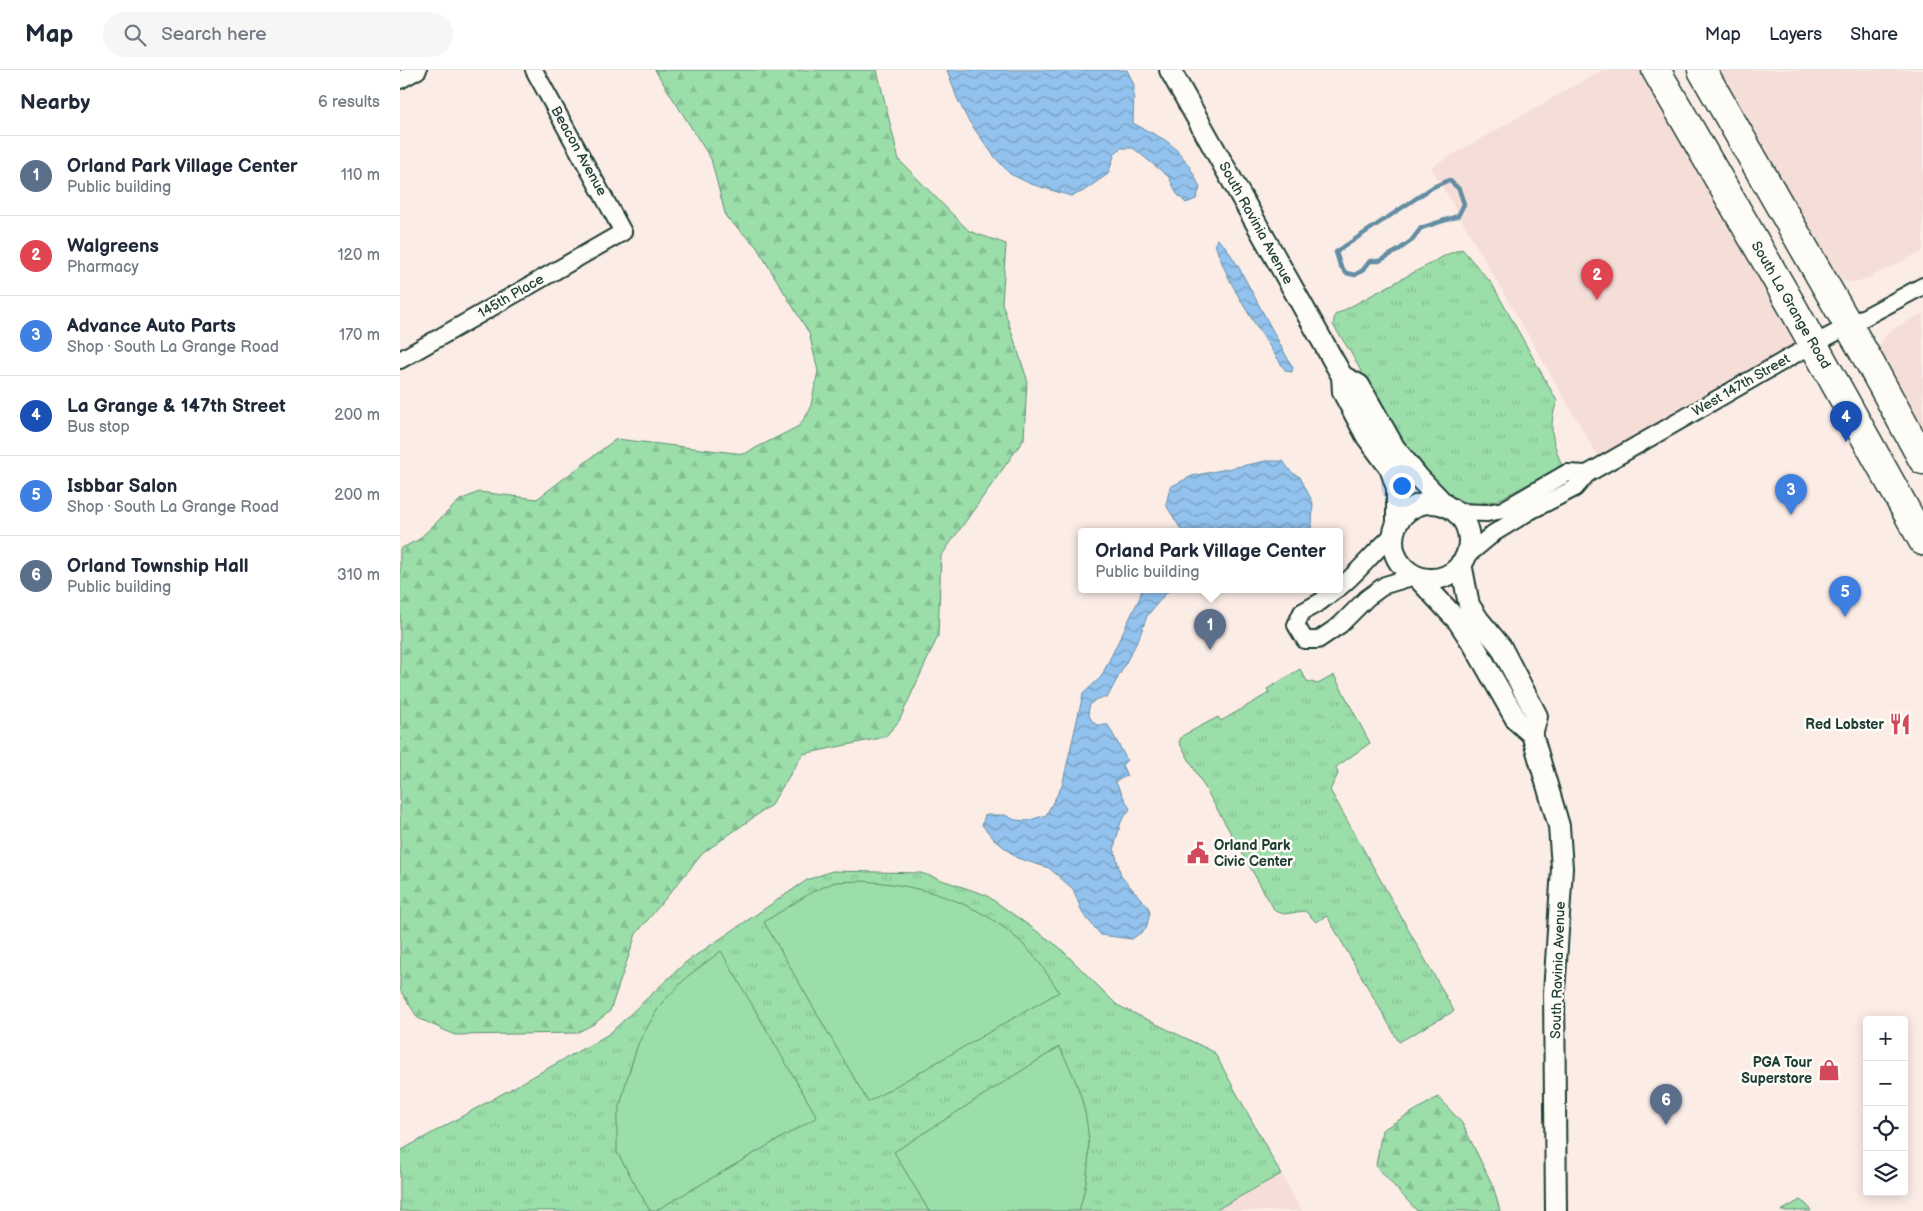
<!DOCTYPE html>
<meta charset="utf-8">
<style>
body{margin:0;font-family:"Balsamiq Sans",sans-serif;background:#f6f6f7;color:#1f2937}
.controls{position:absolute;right:15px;bottom:15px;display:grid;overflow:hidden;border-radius:5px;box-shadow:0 2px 12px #0003}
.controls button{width:45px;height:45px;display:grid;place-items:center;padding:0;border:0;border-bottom:1px solid #e0e1e3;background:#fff;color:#1f2937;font:25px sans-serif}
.you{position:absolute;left:1001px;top:415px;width:18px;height:18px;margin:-12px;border:4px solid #fff;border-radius:50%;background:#1a73e8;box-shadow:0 0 0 8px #1a73e833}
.badge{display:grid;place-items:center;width:32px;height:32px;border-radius:50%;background:#d1495b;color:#fff;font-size:16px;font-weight:700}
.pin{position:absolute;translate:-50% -41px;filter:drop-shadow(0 1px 2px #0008)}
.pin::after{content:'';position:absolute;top:26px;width:18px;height:15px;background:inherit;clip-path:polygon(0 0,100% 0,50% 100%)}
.popup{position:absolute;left:678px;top:458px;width:265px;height:65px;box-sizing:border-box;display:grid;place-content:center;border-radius:5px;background:#fff;filter:drop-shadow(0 1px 4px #0005);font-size:16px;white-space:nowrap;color:#747a83}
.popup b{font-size:19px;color:#1f2937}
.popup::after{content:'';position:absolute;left:50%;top:100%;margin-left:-10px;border:10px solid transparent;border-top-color:#fff}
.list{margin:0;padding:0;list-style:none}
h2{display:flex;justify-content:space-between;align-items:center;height:65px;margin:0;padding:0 20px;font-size:21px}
h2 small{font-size:16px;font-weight:400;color:#747a83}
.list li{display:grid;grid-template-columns:32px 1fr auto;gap:15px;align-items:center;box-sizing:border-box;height:80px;padding:0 20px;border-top:1px solid #e0e1e3}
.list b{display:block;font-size:19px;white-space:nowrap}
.list p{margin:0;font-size:16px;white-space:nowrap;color:#747a83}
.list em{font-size:16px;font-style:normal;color:#747a83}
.icon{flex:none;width:28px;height:28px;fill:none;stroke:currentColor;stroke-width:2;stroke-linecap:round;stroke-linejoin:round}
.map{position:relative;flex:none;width:1523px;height:1141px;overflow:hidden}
header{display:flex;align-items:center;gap:30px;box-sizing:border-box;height:70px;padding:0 25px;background:#fff;border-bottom:1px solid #e0e1e3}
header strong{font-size:24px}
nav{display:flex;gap:28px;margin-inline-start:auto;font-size:18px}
.search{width:350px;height:45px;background:#f6f6f7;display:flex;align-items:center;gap:12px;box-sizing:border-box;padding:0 18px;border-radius:28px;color:#747a83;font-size:19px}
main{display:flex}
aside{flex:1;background:#fff}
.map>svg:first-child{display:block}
.built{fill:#f6ded8}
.grass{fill:url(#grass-tufts);stroke:#5d8e6f}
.forest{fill:url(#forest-firs);stroke:#5d8e6f}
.pitch{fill:#9bdeaa;stroke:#5d8e6f}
.water{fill:url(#water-waves);stroke:#648da3}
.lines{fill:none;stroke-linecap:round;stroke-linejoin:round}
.stream{stroke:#648da3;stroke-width:4.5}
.minor-casing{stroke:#1f3d34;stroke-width:20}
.tertiary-casing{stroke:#1f3d34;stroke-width:24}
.trunk-casing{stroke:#1f3d34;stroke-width:31}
.minor{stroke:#fdfcf7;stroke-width:16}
.tertiary{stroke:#fdfcf7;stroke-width:20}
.trunk{stroke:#fdfcf7;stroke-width:28}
.labels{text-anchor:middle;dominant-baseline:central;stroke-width:5;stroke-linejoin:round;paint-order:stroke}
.street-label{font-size:14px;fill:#1f3d34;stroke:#fdfcf7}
.poi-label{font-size:14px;font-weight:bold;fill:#1f3d34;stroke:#fdfcf7;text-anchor:end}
</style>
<header>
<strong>Map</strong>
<div class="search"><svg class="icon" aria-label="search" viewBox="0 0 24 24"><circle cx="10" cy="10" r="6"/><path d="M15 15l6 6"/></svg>Search here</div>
<nav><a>Map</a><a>Layers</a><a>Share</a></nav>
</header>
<main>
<aside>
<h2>Nearby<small>6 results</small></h2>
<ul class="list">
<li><span class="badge" style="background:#5c6f8a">1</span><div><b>Orland Park Village Center</b><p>Public building</p></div><em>110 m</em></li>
<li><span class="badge" style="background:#e0444e">2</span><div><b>Walgreens</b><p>Pharmacy</p></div><em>120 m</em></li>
<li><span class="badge" style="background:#3f7fe0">3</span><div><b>Advance Auto Parts</b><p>Shop · South La Grange Road</p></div><em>170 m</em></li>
<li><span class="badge" style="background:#1a4fb4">4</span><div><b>La Grange &amp; 147th Street</b><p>Bus stop</p></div><em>200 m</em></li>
<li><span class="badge" style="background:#3f7fe0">5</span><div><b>Isbbar Salon</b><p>Shop · South La Grange Road</p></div><em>200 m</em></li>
<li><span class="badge" style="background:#5c6f8a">6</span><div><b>Orland Township Hall</b><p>Public building</p></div><em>310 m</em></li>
</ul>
</aside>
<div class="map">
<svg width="1523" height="1141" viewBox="0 0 1523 1141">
<defs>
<pattern id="grass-tufts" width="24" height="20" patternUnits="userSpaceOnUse" patternTransform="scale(1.25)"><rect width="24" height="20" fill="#9bdeaa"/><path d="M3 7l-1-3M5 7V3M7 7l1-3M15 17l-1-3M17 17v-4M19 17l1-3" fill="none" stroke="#85bf93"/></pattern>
<pattern id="forest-firs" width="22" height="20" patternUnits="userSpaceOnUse" patternTransform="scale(1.25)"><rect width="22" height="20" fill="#9bdeaa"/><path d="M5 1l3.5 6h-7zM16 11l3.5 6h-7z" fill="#85bf93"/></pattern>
<pattern id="water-waves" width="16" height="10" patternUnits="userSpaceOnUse" patternTransform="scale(1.25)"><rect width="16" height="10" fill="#92c2ed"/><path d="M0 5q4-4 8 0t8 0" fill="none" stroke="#779fc1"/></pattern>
</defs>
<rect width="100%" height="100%" fill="#fbece6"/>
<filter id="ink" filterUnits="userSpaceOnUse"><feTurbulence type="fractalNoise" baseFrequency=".02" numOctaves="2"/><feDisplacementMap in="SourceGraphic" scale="10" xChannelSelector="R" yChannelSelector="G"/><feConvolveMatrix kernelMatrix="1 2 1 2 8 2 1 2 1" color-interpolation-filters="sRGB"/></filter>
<g filter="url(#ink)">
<!-- built -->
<g class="built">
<path d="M1202,0H1248L1401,274L1200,390L1031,97Z"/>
<path d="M1314,0H1523V181L1460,212H1447L1435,208Z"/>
<path d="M1523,243V366L1480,289L1479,277L1484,267L1493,259Z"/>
<path d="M881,1104L902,1141H814Z"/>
</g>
<!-- grass -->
<g class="grass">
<path d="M1062,179L1092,214L1157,331C1148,357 1152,370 1162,396L1096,431L1076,434L1061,431L1041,422L1003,378L950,281L933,255L935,245L1048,184Z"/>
<path d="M900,599L907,611L918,614L934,605L970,673L936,697L938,704L930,720L1054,941L999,972L927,846L916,852L905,841L884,844L875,841L779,672L782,666L818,647L821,651L869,623L867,619Z"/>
<path d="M432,801L521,803L586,825L659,877L717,935L814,982L881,1104L814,1141H0V1081L209,964L286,892L407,810Z"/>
</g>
<!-- forest -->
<g class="forest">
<path d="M255,0H477L499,90L569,161L606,174L602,233L627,309L624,369L541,486L538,566L499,651L485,667L403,684L371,735L303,783L236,864L210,941L194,954L176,963L55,965L18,948L0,920V479L18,470L60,430L79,422L137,429L216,369L344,384L399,356L410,340L418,301L409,263L356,176L326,147L311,89Z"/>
<path d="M1038,1027L1062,1053L1093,1116L1100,1141H1017L976,1096L982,1060Z"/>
<path d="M1400,1130L1407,1135L1411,1141H1381Z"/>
</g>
<!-- pitch -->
<g class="pitch">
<path d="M459,811C525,814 595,836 637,890C645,900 652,911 659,922L468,1032L364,852L412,822L435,812Z"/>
<path d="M321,881L417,1047L255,1141H250L217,1082V1049L226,1012L238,974L260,935L288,906Z"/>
<path d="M659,977C690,1031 697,1081 679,1141H529L494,1082Z"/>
</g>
<!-- water -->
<g class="water">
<path d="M547,0H727L734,15L733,53C743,59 755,64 765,70C781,81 793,100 800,118L796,129L786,133L777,124L769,107L733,78H721L715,83L708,104L682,122L671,126L631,114L610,104L594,86L568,50L557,28Z"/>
<path d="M817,169L825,176L838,196L889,291L893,297L892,302L886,301L883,297C858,258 829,218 815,174Z"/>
<path d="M866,391H883L891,402L900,407L913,433L912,456L909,461H782L766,435L770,417L792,406Z"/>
<path d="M742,519H772L765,524L747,546L739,568L707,628C688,626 682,645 697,655H708L727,690L722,695L727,706L715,711L730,739L721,752L714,778L721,806L748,837L750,843L746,859L732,869L701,865L683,844L673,819L649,798L617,788L594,769L582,755L585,745H605L615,750L627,751L646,745L662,716L683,624L701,607L740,527Z"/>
</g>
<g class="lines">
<!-- stream -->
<path class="stream" d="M1049,110L1059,119L1064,134L1058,146L1021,158L1011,171L997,181L979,191H970L963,200L955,205L946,203L940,195L936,182L1033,117Z"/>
<!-- minor casing -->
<g class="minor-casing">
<g id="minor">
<path d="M0,10L18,0"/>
<path d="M0,290L223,162L134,0"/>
<path d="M1055,442L1087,443L1103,440L1167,403L1187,404"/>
<path d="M1064,488L1094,463L1130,441L1175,418L1187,404L1392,286L1523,216"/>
<path d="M939,518C959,502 973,482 993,465"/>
<path d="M937,519L920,532L902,542L896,555L905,570H918L940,555L967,528L985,515L1015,506"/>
</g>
</g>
<!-- tertiary casing -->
<g class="tertiary-casing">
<g id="tertiary">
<path d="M770,0L942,306L943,322L967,367L990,398L997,418V453"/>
<path d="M942,306L959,315L994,377L1019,408L1046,436"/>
<circle cx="1031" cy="471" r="38"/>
<path d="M1061,493L1069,535L1078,549L1101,577L1137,646L1132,664"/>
<path d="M1017,507L1058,551L1075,577L1117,651L1132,664L1159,756L1162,798L1154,923L1156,1141"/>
</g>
</g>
<!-- trunk casing -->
<g class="trunk-casing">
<g id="trunk">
<path d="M1256,0L1392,236L1523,471"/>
<path d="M1302,0L1470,293L1523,390"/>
</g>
</g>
<!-- minor -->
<use href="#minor" class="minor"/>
<!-- tertiary -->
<use href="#tertiary" class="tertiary"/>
<!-- trunk -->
<use href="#trunk" class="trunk"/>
</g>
</g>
<!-- icons -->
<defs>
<g id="restaurant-bare" transform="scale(1.725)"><path d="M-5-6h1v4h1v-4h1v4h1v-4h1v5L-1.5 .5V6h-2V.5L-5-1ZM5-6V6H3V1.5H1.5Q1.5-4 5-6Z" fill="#d1495b" stroke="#fdfcf7" stroke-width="2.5" paint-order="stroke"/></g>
<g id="civic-bare" transform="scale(1.725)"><path d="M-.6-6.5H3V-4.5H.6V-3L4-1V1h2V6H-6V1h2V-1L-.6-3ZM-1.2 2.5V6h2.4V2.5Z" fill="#d1495b" stroke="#fdfcf7" stroke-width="2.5" paint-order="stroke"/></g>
<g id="shop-bare" transform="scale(1.725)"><path d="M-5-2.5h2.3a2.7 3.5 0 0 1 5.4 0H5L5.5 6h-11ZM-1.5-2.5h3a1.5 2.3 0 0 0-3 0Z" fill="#d1495b" stroke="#fdfcf7" stroke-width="2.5" paint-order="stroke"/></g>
</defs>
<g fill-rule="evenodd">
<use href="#restaurant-bare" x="1500" y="654"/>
<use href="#civic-bare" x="798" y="783"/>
<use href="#shop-bare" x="1429" y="1000"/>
</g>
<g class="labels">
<!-- street labels -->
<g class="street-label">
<text transform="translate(179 81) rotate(61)">Beacon Avenue</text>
<text transform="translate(856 153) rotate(61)">South Ravinia Avenue</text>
<text transform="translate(111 226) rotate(-30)">145th Place</text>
<text transform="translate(1391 235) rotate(60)">South La Grange Road</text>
<text transform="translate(1341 315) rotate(-30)">West 147th Street</text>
<text transform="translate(1158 900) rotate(-88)">South Ravinia Avenue</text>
</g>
<!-- poi labels -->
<g class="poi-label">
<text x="1484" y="654">Red Lobster</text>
<text x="814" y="775" text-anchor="start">Orland Park<tspan x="814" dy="16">Civic Center</tspan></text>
<text x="1412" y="992">PGA Tour<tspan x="1412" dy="16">Superstore</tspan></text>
</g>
</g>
</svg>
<div class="controls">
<button>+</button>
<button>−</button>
<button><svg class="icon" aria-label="locate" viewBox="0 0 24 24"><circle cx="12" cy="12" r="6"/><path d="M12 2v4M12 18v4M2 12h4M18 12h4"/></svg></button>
<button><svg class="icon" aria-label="layers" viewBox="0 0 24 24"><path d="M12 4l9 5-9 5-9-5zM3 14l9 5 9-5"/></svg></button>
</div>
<div class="you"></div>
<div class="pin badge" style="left:810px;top:580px;background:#5c6f8a">1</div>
<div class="popup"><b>Orland Park Village Center</b>Public building</div>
<div class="pin badge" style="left:1197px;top:230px;background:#e0444e">2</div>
<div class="pin badge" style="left:1391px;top:445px;background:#3f7fe0">3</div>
<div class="pin badge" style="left:1446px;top:372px;background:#1a4fb4">4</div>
<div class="pin badge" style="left:1445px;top:547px;background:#3f7fe0">5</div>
<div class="pin badge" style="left:1266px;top:1055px;background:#5c6f8a">6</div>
</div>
</main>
